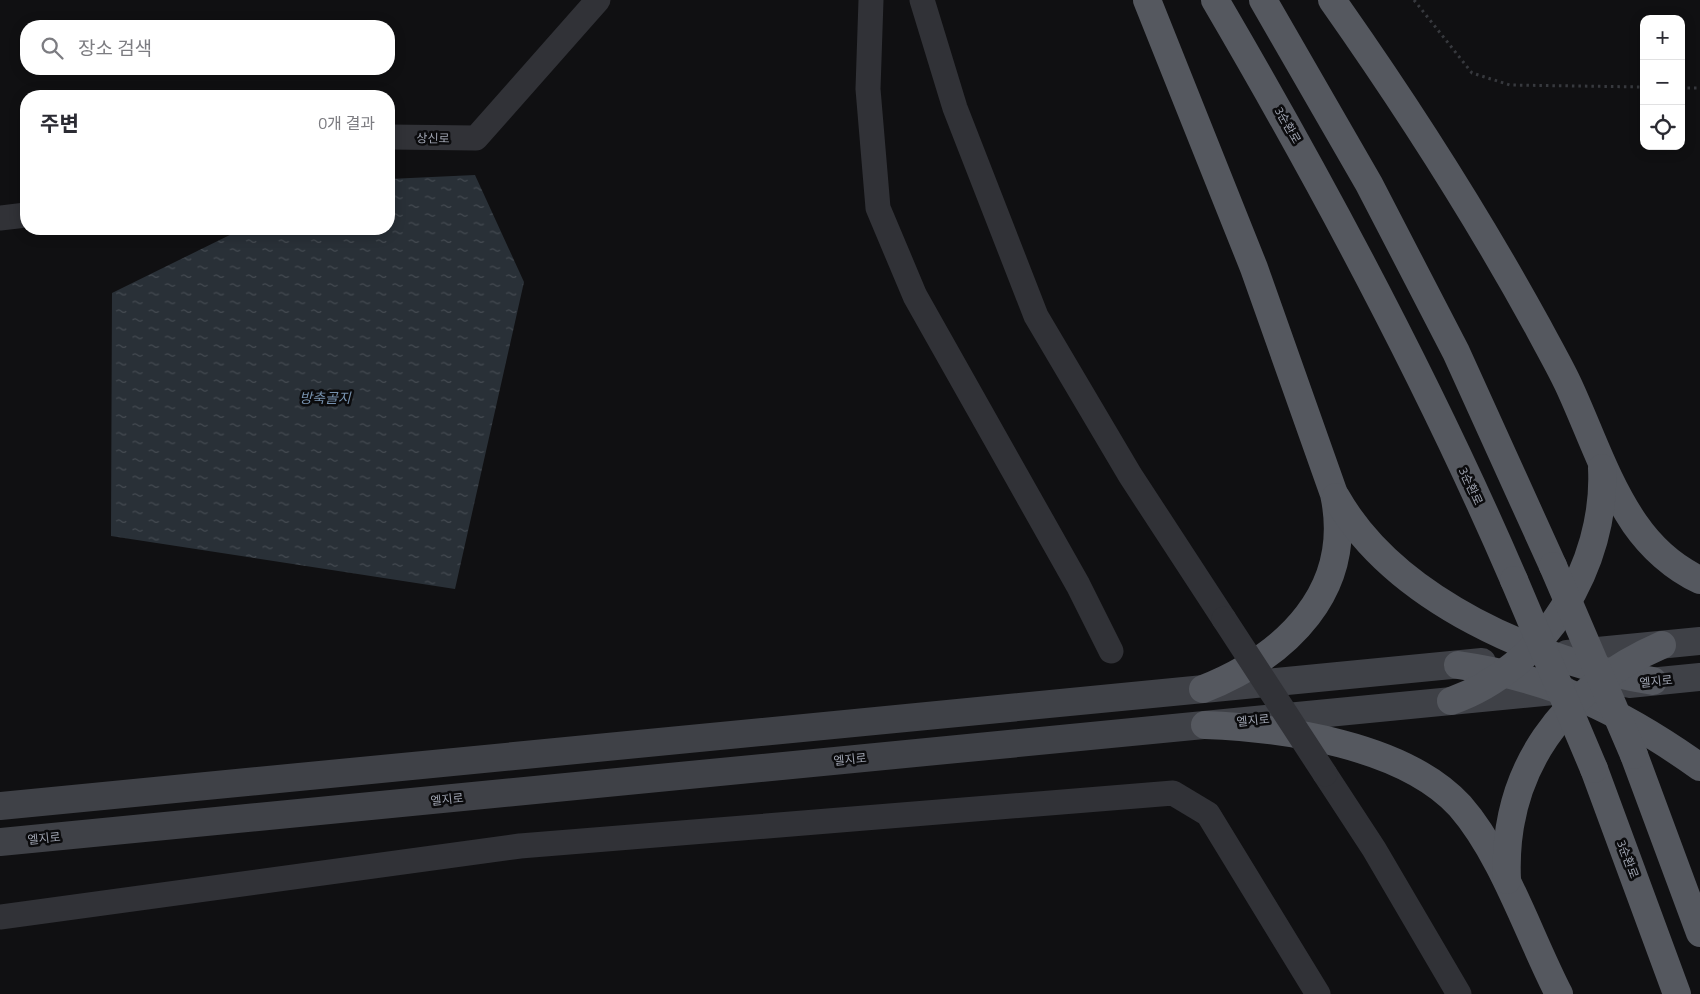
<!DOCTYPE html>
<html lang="ko">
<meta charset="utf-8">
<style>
body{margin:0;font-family:"Titillium Web","Noto Sans KR",sans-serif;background:#f7f7f7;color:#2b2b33}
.controls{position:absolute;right:15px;top:15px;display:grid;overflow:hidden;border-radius:10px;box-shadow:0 2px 12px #0003}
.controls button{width:45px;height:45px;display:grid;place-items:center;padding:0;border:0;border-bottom:1px solid #e1e1e2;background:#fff;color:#2b2b33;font:25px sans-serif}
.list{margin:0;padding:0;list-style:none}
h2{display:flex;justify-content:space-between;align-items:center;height:65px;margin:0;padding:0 20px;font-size:21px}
h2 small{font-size:16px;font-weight:400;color:#7c7c81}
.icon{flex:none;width:28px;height:28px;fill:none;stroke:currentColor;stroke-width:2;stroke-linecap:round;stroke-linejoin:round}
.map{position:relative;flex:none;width:1700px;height:994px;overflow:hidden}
.search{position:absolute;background:#fff;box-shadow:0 2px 12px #0003;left:20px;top:20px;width:375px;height:55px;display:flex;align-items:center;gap:12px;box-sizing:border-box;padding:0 18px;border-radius:20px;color:#7c7c81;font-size:19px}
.panel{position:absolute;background:#fff;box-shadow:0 2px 12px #0003;left:20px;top:90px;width:375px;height:145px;border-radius:20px}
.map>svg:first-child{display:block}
.water{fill:url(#water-ripples)}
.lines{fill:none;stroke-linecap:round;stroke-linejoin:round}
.path{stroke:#37393e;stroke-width:3;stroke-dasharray:2.5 4;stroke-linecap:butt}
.minor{stroke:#313237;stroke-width:25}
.secondary{stroke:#3f4147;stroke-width:28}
.trunk{stroke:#55585f;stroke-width:28}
.minor-bridge{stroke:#313237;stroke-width:25}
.trunk-bridge{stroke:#55585f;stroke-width:28}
.labels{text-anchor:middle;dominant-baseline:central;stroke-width:5;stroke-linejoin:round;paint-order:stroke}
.street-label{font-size:12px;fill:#a1a6b3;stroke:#0b0b0d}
.water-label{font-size:14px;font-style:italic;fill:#7792af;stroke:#0b0b0d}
</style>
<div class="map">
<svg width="1700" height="994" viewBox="0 0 1700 994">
<defs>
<pattern id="water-ripples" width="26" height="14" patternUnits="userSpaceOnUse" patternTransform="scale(1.25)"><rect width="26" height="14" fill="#293037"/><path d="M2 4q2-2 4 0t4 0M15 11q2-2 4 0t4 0" fill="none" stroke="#454b52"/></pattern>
</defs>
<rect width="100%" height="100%" fill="#101012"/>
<!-- water -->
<path class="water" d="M475,175L524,282L455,589L111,536L112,293L242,229H389V179Z"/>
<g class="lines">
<!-- path -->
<g class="path">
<path d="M1414,0L1472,73L1510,85L1644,87"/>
<path d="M1681,88H1700"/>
</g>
<!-- minor -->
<g class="minor">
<path d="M871,0L868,89L878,208L915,296L1078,585L1111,651"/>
<path d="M922,0L955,108L1036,316L1130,475L1224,619"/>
<path d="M389,137L476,138L598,0"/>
<path d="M0,218L26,215"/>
<path d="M1325,774L1374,849L1459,994"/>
<path d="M0,917L520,846L1173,793L1208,814L1318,994"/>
</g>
<!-- secondary -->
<g class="secondary">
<path d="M1567,654L1700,641"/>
<path d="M1629,684L1700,677"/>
<path d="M0,806L1482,662"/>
<path d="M0,842L1564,690"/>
</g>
<!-- trunk -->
<g class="trunk">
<path d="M1147,0L1254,268L1334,494C1355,591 1286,656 1203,689"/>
<path d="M1215,0C1325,188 1428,380 1514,580"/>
<path d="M1263,0L1369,184L1456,352L1553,566"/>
<path d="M1332,0C1406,105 1476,214 1538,327C1548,346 1559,365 1568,384C1590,431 1605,480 1635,524C1651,547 1674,568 1700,580"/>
<path d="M1336,497C1395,601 1540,663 1653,681"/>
<path d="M1458,665C1555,679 1621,711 1700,767"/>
<path d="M1451,701C1544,669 1607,564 1602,468"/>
<path d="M1205,725C1284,728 1404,745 1460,806C1503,855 1529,936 1559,994"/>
<path d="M1634,755L1700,933"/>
<path d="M1594,769L1677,994"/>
<path d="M1507,880C1502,770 1563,688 1662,645"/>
</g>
<!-- minor-bridge -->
<path class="minor-bridge" d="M1224,619L1325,774"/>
<!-- trunk-bridge -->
<g class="trunk-bridge">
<path d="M1553,566L1634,755"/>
<path d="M1514,580L1594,769"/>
</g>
</g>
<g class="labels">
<!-- street labels -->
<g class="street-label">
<text transform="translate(1288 125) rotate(60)">3순환로</text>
<text transform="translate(433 138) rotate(1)">상신로</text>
<text transform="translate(1471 486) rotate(65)">3순환로</text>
<text transform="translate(1656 681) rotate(-6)">엘지로</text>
<text transform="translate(1253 720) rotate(-6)">엘지로</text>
<text transform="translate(850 759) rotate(-6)">엘지로</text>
<text transform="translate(447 799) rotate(-6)">엘지로</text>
<text transform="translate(44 838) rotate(-6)">엘지로</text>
<text transform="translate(1628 859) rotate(69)">3순환로</text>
</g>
<!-- water labels -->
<g class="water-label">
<text x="325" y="397">방축골지</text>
</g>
</g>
</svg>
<div class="controls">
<button>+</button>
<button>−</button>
<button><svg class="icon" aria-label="locate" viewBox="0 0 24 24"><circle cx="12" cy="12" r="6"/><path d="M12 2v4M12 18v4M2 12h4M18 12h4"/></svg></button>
</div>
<div class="search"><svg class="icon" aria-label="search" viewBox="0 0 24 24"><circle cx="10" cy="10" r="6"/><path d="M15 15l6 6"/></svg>장소 검색</div>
<section class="panel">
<h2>주변<small>0개 결과</small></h2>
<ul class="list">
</ul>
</section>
</div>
